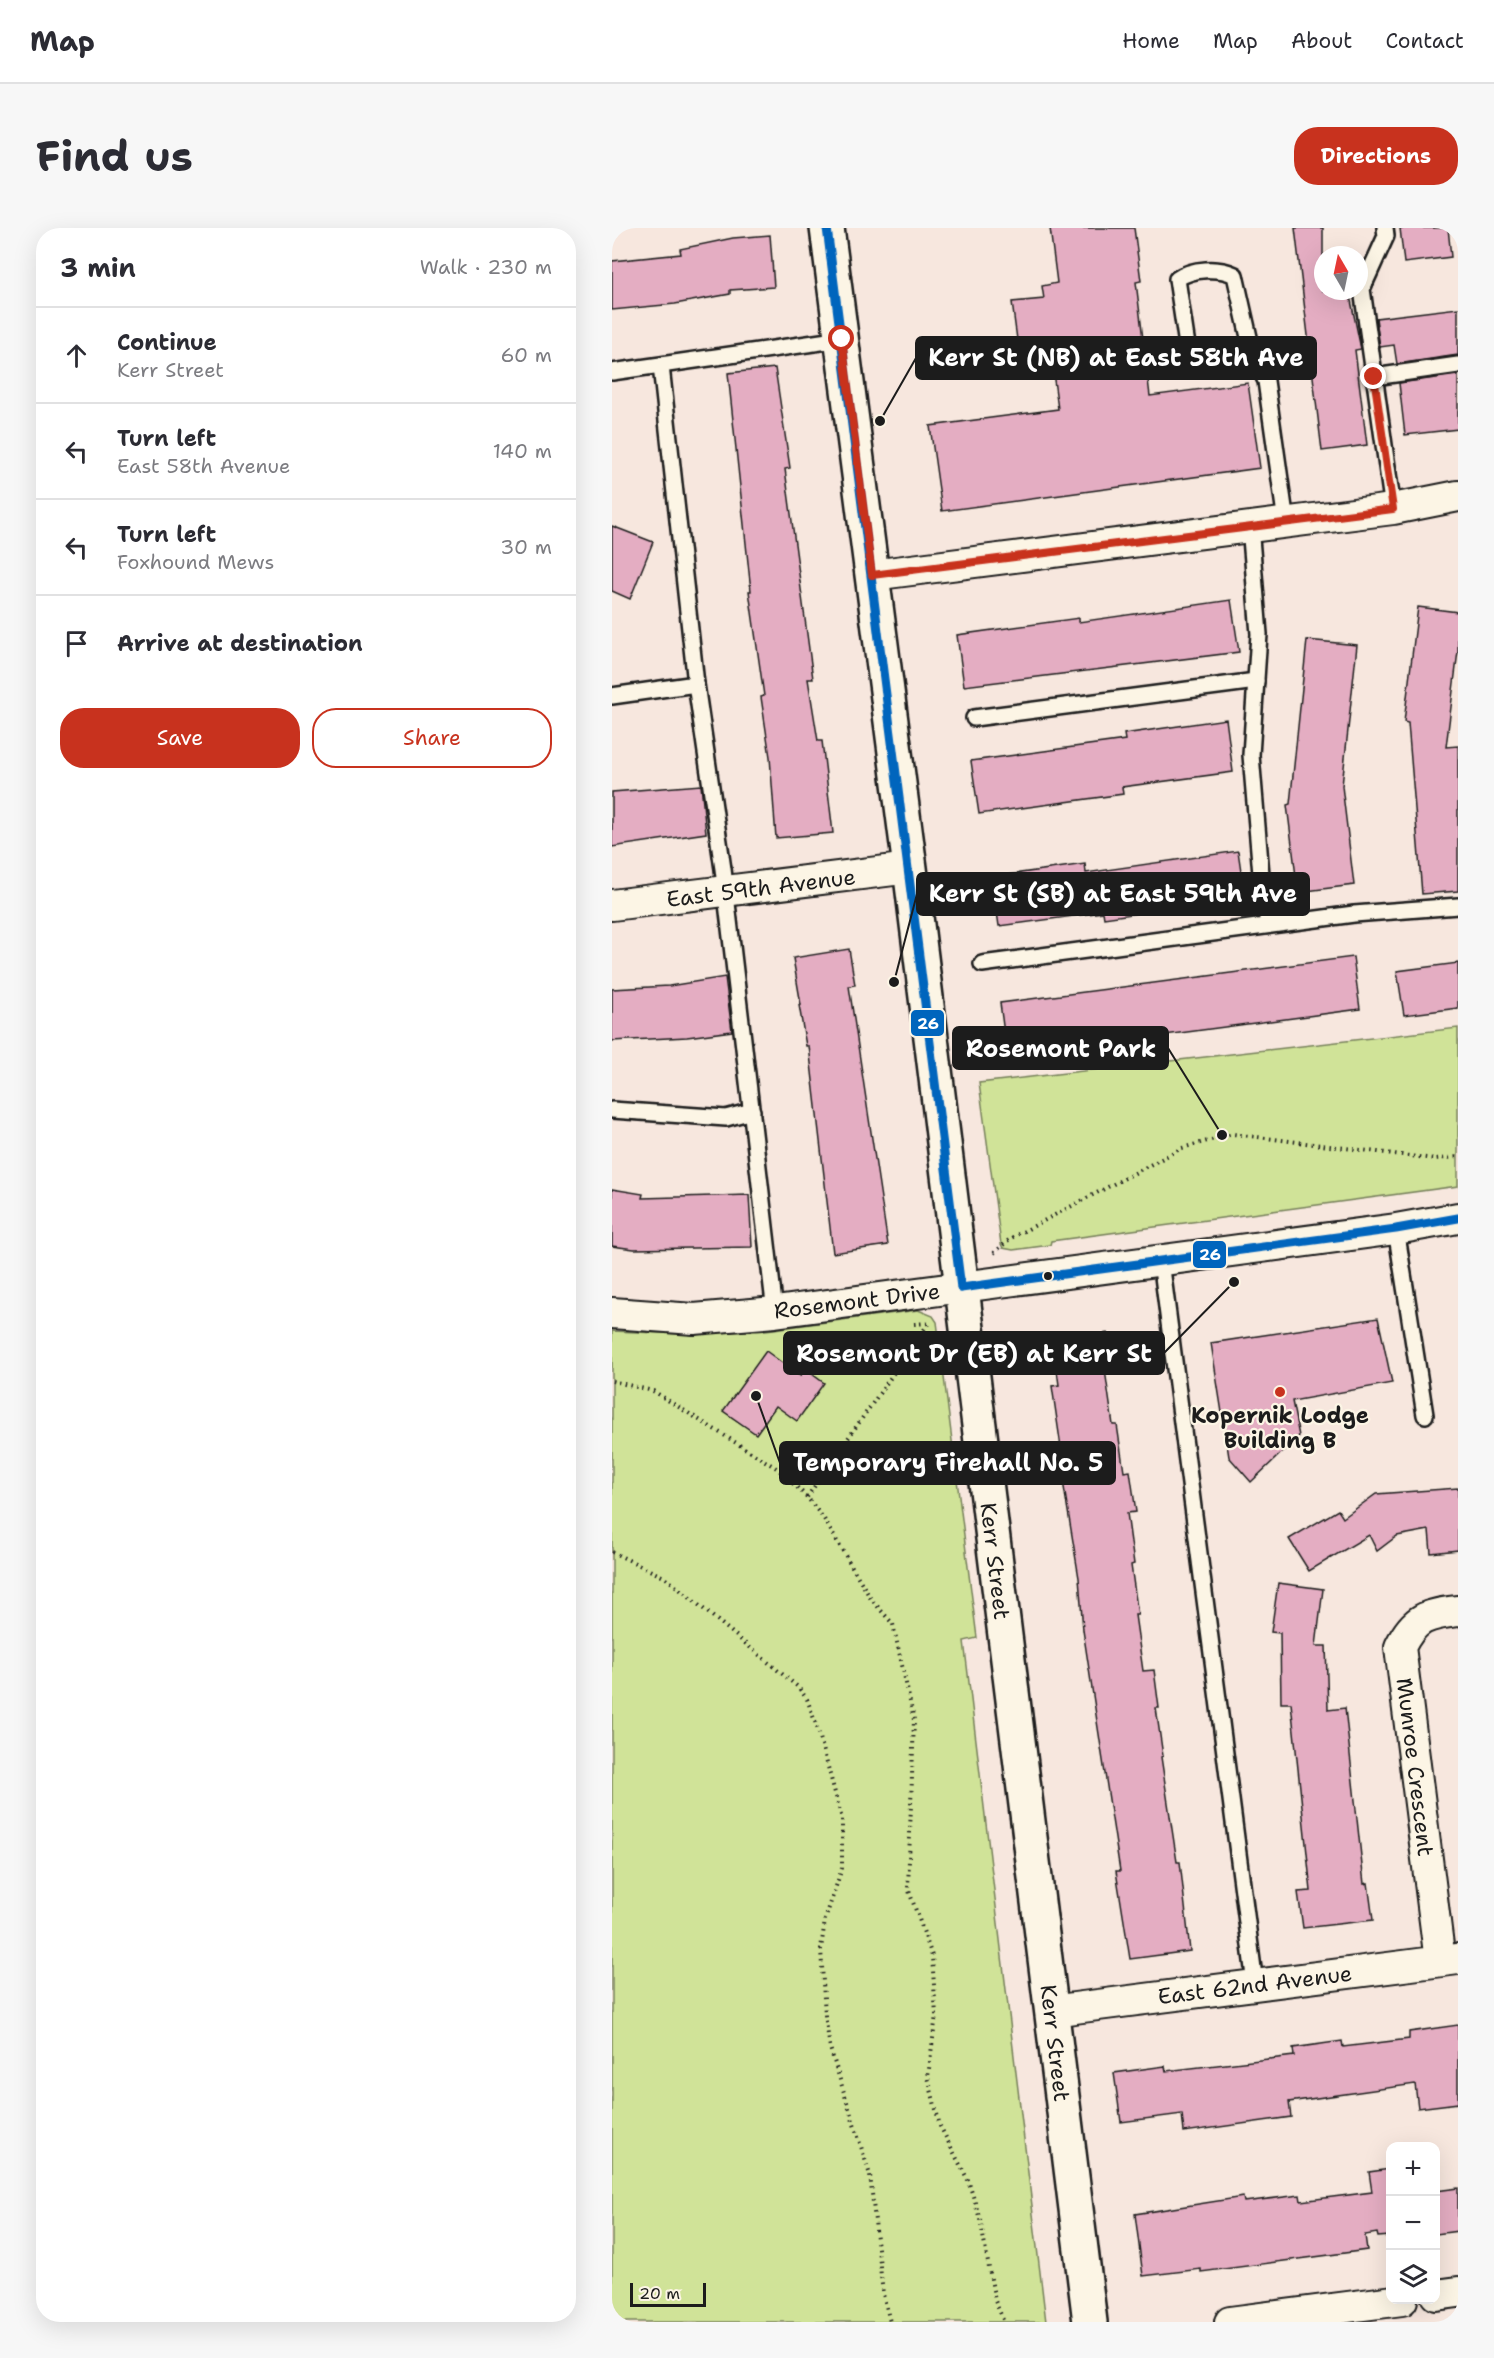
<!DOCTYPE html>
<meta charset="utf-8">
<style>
body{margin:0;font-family:"Shantell Sans",sans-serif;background:#f7f7f7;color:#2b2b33}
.controls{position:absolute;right:18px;bottom:18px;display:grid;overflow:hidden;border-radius:12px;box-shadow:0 6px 24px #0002}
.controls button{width:54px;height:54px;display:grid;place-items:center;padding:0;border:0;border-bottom:2px solid #e1e1e2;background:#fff;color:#2b2b33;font:30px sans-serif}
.compass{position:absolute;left:702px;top:18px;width:54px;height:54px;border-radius:50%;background:#fff;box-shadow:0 6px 24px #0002;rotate:351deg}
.scale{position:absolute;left:18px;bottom:15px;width:76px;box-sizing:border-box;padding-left:6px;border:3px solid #1c1c1c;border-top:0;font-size:16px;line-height:21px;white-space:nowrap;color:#1c1c1c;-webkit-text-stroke:4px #fcf5e5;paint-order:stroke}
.stop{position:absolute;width:18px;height:18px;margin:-14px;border:4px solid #c8321e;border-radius:50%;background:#fff}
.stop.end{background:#c8321e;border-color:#fff;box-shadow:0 2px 6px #0008}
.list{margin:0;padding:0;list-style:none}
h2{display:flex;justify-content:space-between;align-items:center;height:78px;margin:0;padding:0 24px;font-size:26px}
h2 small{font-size:20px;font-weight:400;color:#7c7c81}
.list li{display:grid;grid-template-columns:39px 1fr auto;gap:18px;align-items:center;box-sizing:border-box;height:96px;padding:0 24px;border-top:2px solid #e1e1e2}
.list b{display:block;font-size:22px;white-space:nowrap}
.list p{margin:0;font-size:20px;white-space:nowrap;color:#7c7c81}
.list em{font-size:20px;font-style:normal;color:#7c7c81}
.actions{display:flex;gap:12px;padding:18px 24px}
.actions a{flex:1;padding:14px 0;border:2px solid #c8321e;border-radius:24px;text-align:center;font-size:21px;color:#c8321e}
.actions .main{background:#c8321e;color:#fff}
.icon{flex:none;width:33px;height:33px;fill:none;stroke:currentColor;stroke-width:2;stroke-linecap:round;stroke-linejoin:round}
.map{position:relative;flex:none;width:846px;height:2094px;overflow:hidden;border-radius:24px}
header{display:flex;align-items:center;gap:36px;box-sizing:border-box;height:84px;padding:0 30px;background:#fff;border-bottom:2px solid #e1e1e2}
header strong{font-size:28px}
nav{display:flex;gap:33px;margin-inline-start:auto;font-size:21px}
.intro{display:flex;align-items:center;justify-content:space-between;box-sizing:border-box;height:144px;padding:0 36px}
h1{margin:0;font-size:42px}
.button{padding:15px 27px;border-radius:24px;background:#c8321e;color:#fff;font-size:21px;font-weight:700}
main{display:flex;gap:36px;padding:0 36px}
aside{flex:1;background:#fff;border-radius:24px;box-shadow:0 6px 24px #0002}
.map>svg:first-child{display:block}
.green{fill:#d0e398;stroke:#76805a;stroke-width:1.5}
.building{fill:#e4adc2;stroke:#1c1c1c;stroke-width:1.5}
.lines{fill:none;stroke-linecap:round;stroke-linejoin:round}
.service-casing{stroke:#1c1c1c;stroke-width:20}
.minor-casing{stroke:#1c1c1c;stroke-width:34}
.tertiary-casing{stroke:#1c1c1c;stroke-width:38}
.path{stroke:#1c1c1c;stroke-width:4;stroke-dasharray:1.5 4.5;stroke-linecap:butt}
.service{stroke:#fcf5e5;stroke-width:15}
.minor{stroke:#fcf5e5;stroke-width:30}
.tertiary{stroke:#fcf5e5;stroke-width:33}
.bus-1-casing{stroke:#fcf5e5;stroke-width:14}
.bus-1{stroke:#0065bd;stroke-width:9}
.route{stroke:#c8321e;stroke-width:8}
.bus-dot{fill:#1c1c1c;stroke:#fcf5e5;stroke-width:2}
.poi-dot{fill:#c8321e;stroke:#fcf5e5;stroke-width:2}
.labels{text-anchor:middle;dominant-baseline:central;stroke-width:4.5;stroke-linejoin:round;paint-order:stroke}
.street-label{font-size:22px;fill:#1c1c1c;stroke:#fcf5e5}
.poi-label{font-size:22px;font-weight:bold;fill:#1c1c1c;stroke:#fcf5e5}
.leader{fill:none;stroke:#1c1c1c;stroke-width:2}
.callout-dot{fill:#1c1c1c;stroke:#fcf5e5;stroke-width:2}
.callout{fill:#1c1c1c;stroke:#1c1c1c;stroke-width:2}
.callout-label{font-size:24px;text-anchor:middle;font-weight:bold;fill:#fff}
.line-badge{stroke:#fcf5e5;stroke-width:2}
.badge-label{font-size:16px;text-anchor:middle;font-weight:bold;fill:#fff}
</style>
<header>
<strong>Map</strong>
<nav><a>Home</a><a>Map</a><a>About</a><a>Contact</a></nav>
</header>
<div class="intro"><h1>Find us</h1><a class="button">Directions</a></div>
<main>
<aside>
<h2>3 min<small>Walk · 230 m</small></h2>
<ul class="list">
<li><svg class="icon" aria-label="ahead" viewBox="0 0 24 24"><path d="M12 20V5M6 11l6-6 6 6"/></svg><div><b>Continue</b><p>Kerr Street</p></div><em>60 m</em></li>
<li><svg class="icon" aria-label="left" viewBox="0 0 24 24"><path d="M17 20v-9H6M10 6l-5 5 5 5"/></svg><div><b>Turn left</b><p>East 58th Avenue</p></div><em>140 m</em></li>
<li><svg class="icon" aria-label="left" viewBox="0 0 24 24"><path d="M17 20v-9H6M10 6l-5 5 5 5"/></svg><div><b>Turn left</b><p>Foxhound Mews</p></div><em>30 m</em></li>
<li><svg class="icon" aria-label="arrive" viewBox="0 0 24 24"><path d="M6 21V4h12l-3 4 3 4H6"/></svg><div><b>Arrive at destination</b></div></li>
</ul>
<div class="actions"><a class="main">Save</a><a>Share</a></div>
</aside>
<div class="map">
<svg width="846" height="2094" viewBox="0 0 846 2094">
<rect width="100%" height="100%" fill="#f7e7de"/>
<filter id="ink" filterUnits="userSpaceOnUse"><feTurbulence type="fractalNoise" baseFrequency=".0167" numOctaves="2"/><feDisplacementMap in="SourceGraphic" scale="12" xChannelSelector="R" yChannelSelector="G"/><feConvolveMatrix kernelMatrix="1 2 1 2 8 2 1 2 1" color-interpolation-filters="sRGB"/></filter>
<g filter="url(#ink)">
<!-- green -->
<g class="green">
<path d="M846,800V958L439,1013L438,1017L401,1022L391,1020L389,1016L367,855Z"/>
<path d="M306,1082L321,1088L325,1094L365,1410L352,1413L434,2094H0V1103L71,1106L146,1103Z"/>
</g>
<!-- building -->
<g class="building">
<path d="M438,0H522L529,53L524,54L538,168L636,155L648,240L330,283L318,198L446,181L439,130L408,134L400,74L432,71L430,58L445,55Z"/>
<path d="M683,0H711V63H737L749,121L743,122L755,217L710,223Z"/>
<path d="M788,0H836L839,29L792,35Z"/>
<path d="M158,7L162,59L118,62V66L63,76L0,82V33L69,26L68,21L121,10Z"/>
<path d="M846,80V127L785,136L782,117L768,119L764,90Z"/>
<path d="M163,140L178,240L173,241L201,451H196L206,513H210L221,605L164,610L158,529L149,469L152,468L137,363H139L116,145Z"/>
<path d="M846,147V201L793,207L787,155Z"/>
<path d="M0,298L41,314L18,371L0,363Z"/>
<path d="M619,372L627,424L352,458L345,407L467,390V394Z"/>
<path d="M806,379L846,384V423L834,519L846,518V663L810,666L796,495L792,494Z"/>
<path d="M695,412L745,417L730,558L742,657L686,664L675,577L678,576Z"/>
<path d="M614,491L621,544L510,559L511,566L367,586L359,533L513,512L512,506Z"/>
<path d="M89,557L94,605L0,619V564Z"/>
<path d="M626,623L633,670L492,690L491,684L387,698L380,649L473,636L474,645Z"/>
<path d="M237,721L243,757L237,758L276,1017L221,1025L197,818H194L187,777H189L181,730Z"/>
<path d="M741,729L748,781L395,828L388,775Z"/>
<path d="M846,735V780L792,787L785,743Z"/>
<path d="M113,749L120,803L75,809L0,813V761L57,758Z"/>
<path d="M0,961L31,966L30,970L137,967L140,1019L22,1021L0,1018Z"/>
<path d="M766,1090L780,1155L680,1173L687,1208L639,1254L617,1229L599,1115Z"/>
<path d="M496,1105L501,1141L493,1142L501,1197H505L512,1244L518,1243L524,1284L515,1285L522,1336L519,1337L526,1387H523L531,1443L542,1442L547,1480H544L551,1528L549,1529L565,1634H568L578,1723L518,1731L504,1643H508L471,1402L467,1350L451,1253H454L440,1158L447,1157L441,1113Z"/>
<path d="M154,1123L188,1148L193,1141L212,1155L185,1193L164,1178L144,1206L111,1183Z"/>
<path d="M846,1260V1322L819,1325L817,1302L785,1308L765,1323L757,1307L697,1343L677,1311L726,1282L731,1290L764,1266Z"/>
<path d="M666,1355L711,1361L704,1418H714L716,1482L733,1480L752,1656L756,1655L761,1692L691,1700L686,1664L699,1663L679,1475H669L668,1405L659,1404Z"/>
<path d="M846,1797V1875L806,1880L803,1856L677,1874L679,1889L572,1904L570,1886L509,1894L502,1845L553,1838L554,1843L682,1828L681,1820L730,1813L731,1819L797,1811V1804Z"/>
<path d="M778,1941V2008L766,2009L765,2005L753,2007L755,2022L589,2044V2041L531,2048L523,1986L631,1969L632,1974L688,1967L689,1973L760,1964L757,1944Z"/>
<path d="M846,1960V2003L824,2006V1963Z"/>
</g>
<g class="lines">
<!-- service casing -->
<g class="service-casing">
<g id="service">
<path d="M773,0L774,8L750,61L781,281"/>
<path d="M641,127L623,47C607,39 580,40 565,51L576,124L641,127L654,153L674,294"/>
<path d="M49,138L84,456L111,641L163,1084"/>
<path d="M0,144L230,111"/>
<path d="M762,149L846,137"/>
<path d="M638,298L647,406L639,527L649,646L656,697"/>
<path d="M0,468L84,456"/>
<path d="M362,490L644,453"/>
<path d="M370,736L742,686L846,678"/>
<path d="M0,882L114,890L140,883"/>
<path d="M784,1001L813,1187"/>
<path d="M549,1033L643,1756"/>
</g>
</g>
<!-- minor casing -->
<g class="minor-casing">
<g id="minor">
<path d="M260,347L781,281L846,268"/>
<path d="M0,677L298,640"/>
<path d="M0,1085L82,1091L163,1084L784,1001L846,990"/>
<path d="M828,1733L788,1419C802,1390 815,1386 846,1383"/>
<path d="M439,1783L846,1731"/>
<path d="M824,2067L846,2064"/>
<path d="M618,2094L790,2072"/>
</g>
</g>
<!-- tertiary casing -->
<g class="tertiary-casing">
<path id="tertiary" d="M215,0L298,640L478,2094"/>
</g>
<!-- path -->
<g class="path">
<path d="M382,1025L399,1010L570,920L621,906L822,931L846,929"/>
<path d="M302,1096L317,1095"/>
<path d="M0,1153L41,1163L166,1241L195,1269L212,1291L259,1371L281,1396L302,1492L296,1660L320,1728L324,1787L316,1849L328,1898L356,1952L368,1991L383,2073L392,2094"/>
<path d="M195,1269L316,1096"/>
<path d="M0,1324L54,1350L186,1459L195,1471L206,1502L230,1591V1640L213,1692L209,1721L213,1787L218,1820L258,1947L271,2066L278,2094"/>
</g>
<!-- service -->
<use href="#service" class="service"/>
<!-- minor -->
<use href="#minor" class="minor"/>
<!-- tertiary -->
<use href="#tertiary" class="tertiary"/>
<!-- bus-1 casing -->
<g class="bus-1-casing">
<g id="bus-1">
<path d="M215,0L349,1060"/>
<path d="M349,1060L784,1001L846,990"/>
</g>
</g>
<!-- bus-1 -->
<use href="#bus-1" class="bus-1"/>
</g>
</g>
<g class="lines" filter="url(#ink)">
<!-- route -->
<path class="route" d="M230,111L260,347L781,281L762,149"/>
</g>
<!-- markers -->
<circle class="bus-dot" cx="436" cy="1048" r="5"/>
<circle class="poi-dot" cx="668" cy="1164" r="6"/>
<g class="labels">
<!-- street labels -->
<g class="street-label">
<text transform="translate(149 660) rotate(-7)">East 59th Avenue</text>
<text transform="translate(245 1073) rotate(-7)">Rosemont Drive</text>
<text transform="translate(383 1333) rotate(83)">Kerr Street</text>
<text transform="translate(803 1539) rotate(83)">Munroe Crescent</text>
<text transform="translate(643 1757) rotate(-7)">East 62nd Avenue</text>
<text transform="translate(443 1815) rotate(83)">Kerr Street</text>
</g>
<!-- poi labels -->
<g class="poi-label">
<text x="668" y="1187">Kopernik Lodge<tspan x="668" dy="25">Building B</tspan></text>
</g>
</g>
<!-- callouts -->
<path class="leader" d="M268 193L304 130M282 754L305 666M610 907L556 820M622 1054L552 1125M144 1168L168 1235"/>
<g class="callout-dot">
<circle cx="268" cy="193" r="6"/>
<circle cx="282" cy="754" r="6"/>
<circle cx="610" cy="907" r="6"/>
<circle cx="622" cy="1054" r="6"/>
<circle cx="144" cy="1168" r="6"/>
</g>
<g class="callout">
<rect x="304" y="109" width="400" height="42" rx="6"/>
<rect x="305" y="645" width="392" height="42" rx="6"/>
<rect x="341" y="799" width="215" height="42" rx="6"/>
<rect x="172" y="1104" width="380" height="42" rx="6"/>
<rect x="168" y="1214" width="335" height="42" rx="6"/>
</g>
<g class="callout-label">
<text x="504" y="138">Kerr St (NB) at East 58th Ave</text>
<text x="501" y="674">Kerr St (SB) at East 59th Ave</text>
<text x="449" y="829">Rosemont Park</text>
<text x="362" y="1134">Rosemont Dr (EB) at Kerr St</text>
<text x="336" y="1243">Temporary Firehall No. 5</text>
</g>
<g class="line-badge">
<rect x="298" y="781" width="35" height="28" rx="6" fill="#0065bd"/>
<rect x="580" y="1012" width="35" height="29" rx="6" fill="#0065bd"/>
</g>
<g class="badge-label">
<text x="316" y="801">26</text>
<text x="598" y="1032">26</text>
</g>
</svg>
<div class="controls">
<button>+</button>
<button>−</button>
<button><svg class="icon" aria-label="layers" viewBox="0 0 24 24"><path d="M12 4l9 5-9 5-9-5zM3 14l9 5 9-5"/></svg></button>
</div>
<svg class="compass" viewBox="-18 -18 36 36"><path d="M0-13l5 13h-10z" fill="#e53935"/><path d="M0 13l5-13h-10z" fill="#7c7c81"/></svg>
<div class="scale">20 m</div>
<div class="stop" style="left:230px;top:111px"></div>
<div class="stop end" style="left:762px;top:149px"></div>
</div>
</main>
